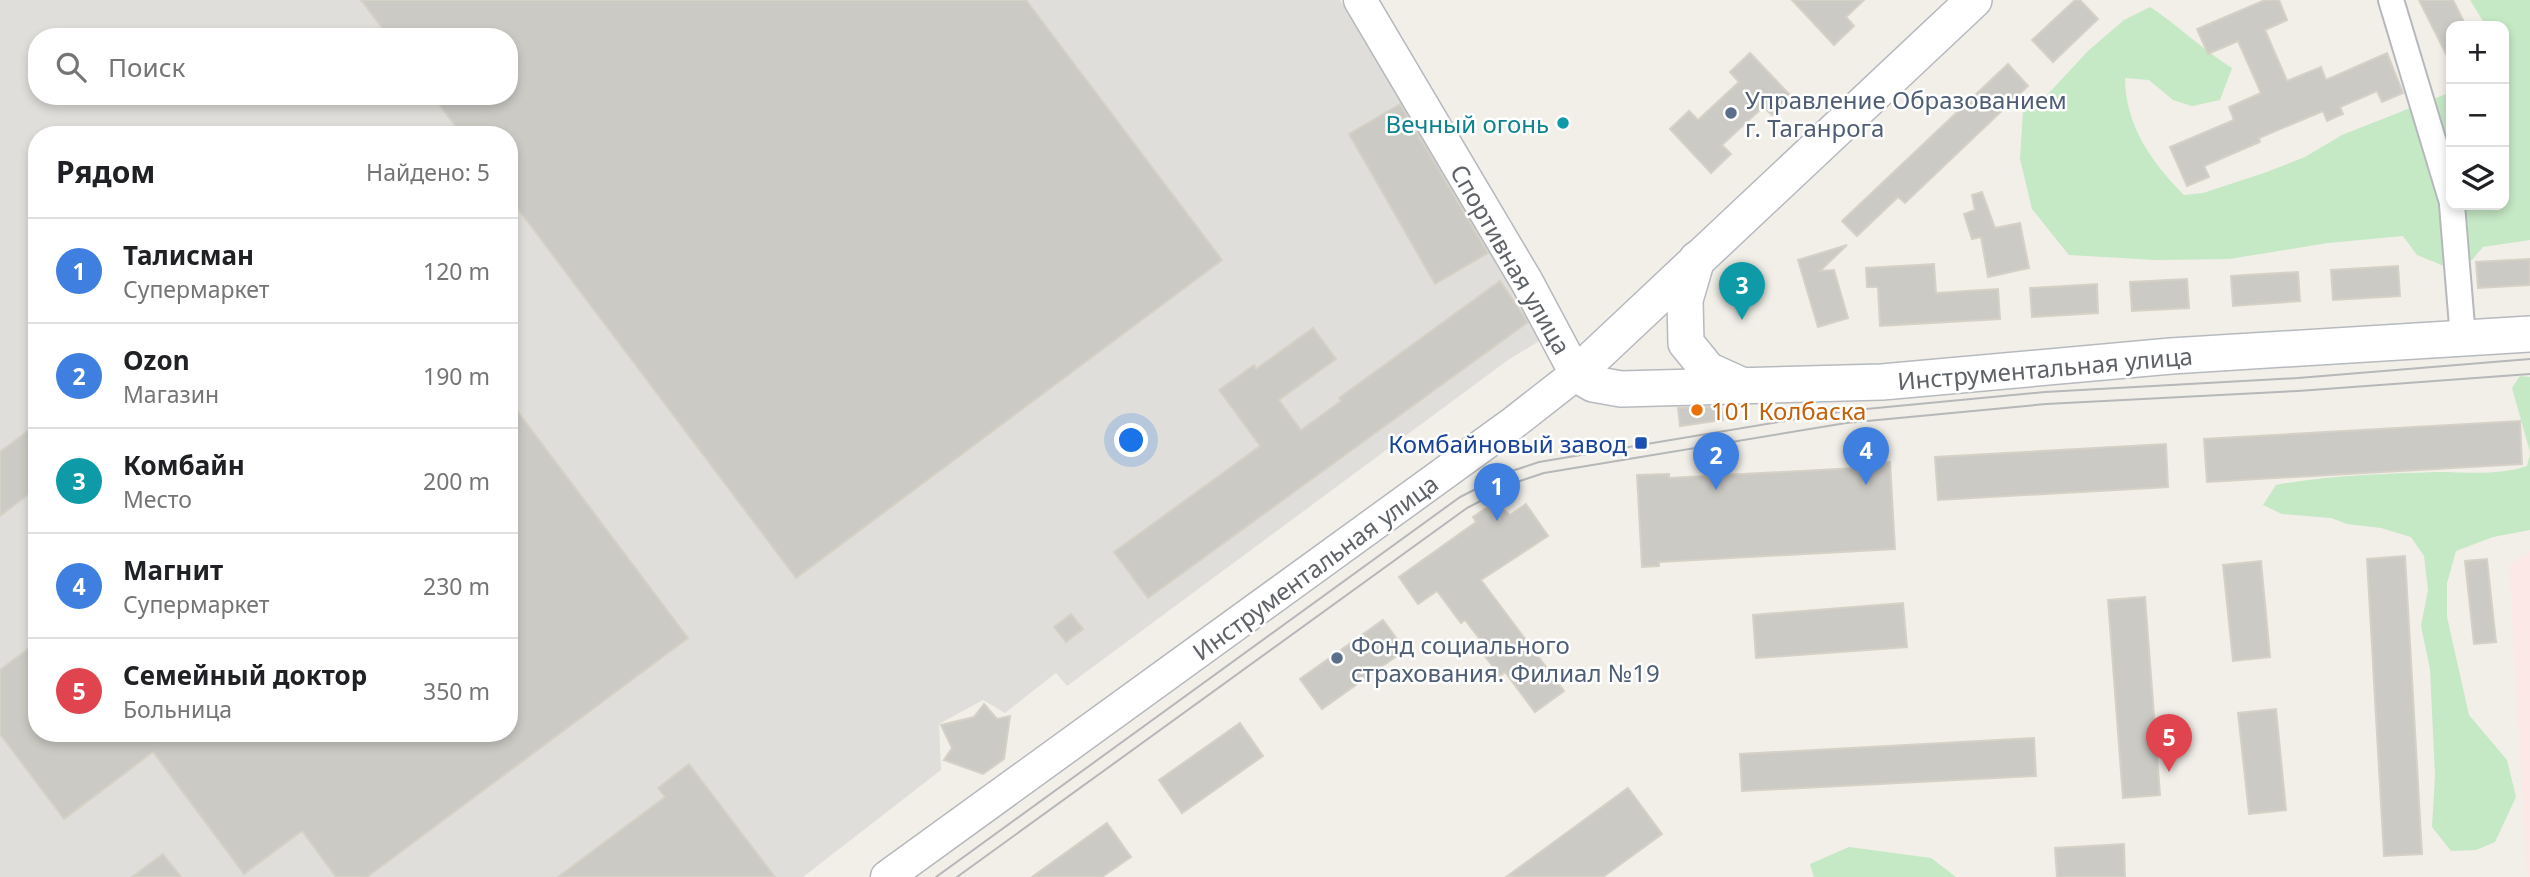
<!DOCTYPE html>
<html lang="ru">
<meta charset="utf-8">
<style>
body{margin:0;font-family:"Noto Sans",sans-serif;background:#f6f6f6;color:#202124}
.controls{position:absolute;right:21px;top:21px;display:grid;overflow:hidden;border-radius:14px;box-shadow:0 4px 10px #0003}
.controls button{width:63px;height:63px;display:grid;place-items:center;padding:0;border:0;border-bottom:2px solid #e0e0e0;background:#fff;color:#202124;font:35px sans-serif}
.you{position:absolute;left:1132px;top:441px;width:24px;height:24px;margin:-18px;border:5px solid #fff;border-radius:50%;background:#1a73e8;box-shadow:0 0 0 10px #1a73e833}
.badge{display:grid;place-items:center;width:46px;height:46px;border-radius:50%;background:#ea580c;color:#fff;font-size:23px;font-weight:700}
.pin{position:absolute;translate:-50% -58px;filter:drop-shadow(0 2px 4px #0008)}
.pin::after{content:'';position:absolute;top:37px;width:24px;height:21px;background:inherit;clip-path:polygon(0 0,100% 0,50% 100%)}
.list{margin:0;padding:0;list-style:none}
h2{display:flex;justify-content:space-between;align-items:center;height:91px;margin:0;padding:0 28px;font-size:30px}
h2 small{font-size:23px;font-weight:400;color:#757577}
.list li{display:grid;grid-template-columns:46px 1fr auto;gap:21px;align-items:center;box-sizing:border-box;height:105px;padding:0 28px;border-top:2px solid #e0e0e0}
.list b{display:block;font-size:26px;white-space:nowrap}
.list p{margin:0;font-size:23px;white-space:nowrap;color:#757577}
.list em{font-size:23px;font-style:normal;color:#757577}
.icon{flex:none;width:38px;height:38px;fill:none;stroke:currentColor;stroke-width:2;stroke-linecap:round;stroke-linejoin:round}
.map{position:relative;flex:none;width:2530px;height:877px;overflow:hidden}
.search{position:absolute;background:#fff;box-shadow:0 4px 10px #0003;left:28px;top:28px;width:490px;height:77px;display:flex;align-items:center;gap:18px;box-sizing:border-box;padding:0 24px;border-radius:28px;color:#757577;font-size:26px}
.panel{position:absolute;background:#fff;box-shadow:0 4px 10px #0003;left:28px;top:126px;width:490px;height:616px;border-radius:28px}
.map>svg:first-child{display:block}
.industrial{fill:#e0deda;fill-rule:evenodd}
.medical{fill:#fce8e6}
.green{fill:#c5e8c5}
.building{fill:#cccac5;stroke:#d6d1c6;stroke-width:2}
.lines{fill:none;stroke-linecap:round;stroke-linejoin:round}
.minor-casing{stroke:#b5b8bc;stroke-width:28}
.tertiary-casing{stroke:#b5b8bc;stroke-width:35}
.secondary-casing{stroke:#b6babf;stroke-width:38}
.minor{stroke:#fff;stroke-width:24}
.tertiary{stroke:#fff;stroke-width:32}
.secondary{stroke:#fff;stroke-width:35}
.tram{stroke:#b6b7b8;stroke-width:2}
.service-dot{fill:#5c6f8a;stroke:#fff;stroke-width:2.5}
.culture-dot{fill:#0f9aa8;stroke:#fff;stroke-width:2.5}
.food-dot{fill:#e8710a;stroke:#fff;stroke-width:2.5}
.transit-dot{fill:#1a4fb4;stroke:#fff;stroke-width:2.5}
.labels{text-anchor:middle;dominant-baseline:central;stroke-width:5;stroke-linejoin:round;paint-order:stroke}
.service-label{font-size:24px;fill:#4e5e75;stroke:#fff;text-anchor:start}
.culture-label{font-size:24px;fill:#0d838f;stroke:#fff;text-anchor:end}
.street-label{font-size:24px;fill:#5f6368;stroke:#fff}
.food-label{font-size:24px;fill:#c56008;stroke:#fff;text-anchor:start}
.transit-label{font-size:24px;fill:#164399;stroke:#fff;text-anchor:end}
</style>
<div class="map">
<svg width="2530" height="877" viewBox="0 0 2530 877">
<rect width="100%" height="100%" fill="#f1efe8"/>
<!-- industrial -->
<path class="industrial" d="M0,0H1340L1549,335L1508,360L1067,686L1056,673L1005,713L983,700L939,724L941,770L803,877H0ZM37,37H509V96H37ZM37,135H509V733H37Z"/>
<!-- medical -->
<path class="medical" d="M2530,551V877H2527L2509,565Z"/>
<!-- green -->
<g class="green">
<path d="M2470,0H2530V240L2483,247L2472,260L2444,266L2417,255L2403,236L2328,243L2229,259L2156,260L2069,255L2032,209L2020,159L2023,112L2046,96L2088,51L2124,20L2150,7C2179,26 2203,50 2232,68L2220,100L2192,106L2173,100L2149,80L2125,78C2125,125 2152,163 2184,195L2203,193L2264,173L2305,157L2342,135L2451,92V205H2504V91L2506,86L2504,26H2486Z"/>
<path d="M2520,376L2530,377V452L2512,388Z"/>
<path d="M2530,454V530L2493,537L2456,551L2447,583V617L2469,715L2507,760L2516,797L2495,842L2476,850L2451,851L2432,827L2435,776L2430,669L2421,626L2428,590L2424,556L2411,537L2381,528L2347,524L2331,518L2282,514L2263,505L2276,485C2328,475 2384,474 2436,472C2468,472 2496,476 2527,466Z"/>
<path d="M1849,847L1931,858L1956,877H1814L1810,864Z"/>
</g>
<!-- building -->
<g class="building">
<path d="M361,0H1026L1222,260L796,578L509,197V135H462L433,96H509V37H389Z"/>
<path d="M1792,0H1864L1846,17L1854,26L1834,45Z"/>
<path d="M2075,0H2080L2098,19L2053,62L2032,40Z"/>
<path d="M2265,0H2279L2287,20L2265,30L2287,81L2321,67L2326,80L2387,53L2403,93L2382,102L2377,91L2340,107L2343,114L2327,121L2323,111L2259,138L2260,142L2204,166L2209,177L2187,186L2170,147L2234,120L2229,107L2261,93L2238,41L2208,54L2197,29Z"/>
<path d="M2419,0H2453L2466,26H2451V64Z"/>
<path d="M1750,53L1791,96L1772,115L1763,107L1722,145L1731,154L1711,173L1670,129L1689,111L1698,120L1739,82L1730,72Z"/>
<path d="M2008,64L2028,86L1905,203L1898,197L1857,236L1842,221Z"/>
<path d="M1400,104L1488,253L1435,284L1349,134Z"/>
<path d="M1982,192L1995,228L2020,223L2029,268L1988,277L1981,237L1972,239L1964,214L1975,210L1972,195Z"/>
<path d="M1847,245L1820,271L1834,270L1848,318L1818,327L1798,260Z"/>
<path d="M2530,259V285L2478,288L2476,262Z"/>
<path d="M1934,264L1936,293L1998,289L2000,319L1880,326L1878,287H1867L1866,268Z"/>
<path d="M2398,266L2400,296L2333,300L2331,270Z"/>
<path d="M2298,272L2300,301L2233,306L2231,276Z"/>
<path d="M2187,279L2189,308L2132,311L2130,282Z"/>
<path d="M1500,281L1528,322L1148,598L1114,552L1260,446L1219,390L1254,365L1256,369L1313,328L1336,359L1279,400L1301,430L1341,401L1339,398Z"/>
<path d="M2097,284L2098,313L2032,317L2030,288Z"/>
<path d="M509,400L688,638L367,877H336L302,831L244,874L153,752L64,819L0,734V670L37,642V733H509Z"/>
<path d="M1721,406L1723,420L1680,426L1678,408Z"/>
<path d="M2520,421L2522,464L2207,482L2204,439Z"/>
<path d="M37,424V488L0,516V452Z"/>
<path d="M2166,444L2168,487L1938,500L1935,457Z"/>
<path d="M1890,462L1895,549L1659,562V566L1642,567L1637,475L1669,474V478L1857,468V464Z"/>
<path d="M1526,504L1548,536L1481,580L1564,691L1535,712L1505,672L1500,676L1484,655L1489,651L1465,620L1461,623L1437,591L1418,604L1399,577L1476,522L1473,517L1489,506L1500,507L1510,515Z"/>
<path d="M2405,556L2422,854L2384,856L2367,559Z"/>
<path d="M2487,559L2496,642L2474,644L2465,561Z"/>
<path d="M2261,561L2270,657L2233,661L2223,565Z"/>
<path d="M2145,597L2160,795L2123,798L2108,600Z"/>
<path d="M1903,603L1907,647L1756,658L1753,615Z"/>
<path d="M1071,614L1083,629L1066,642L1054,627Z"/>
<path d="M1383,620L1405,650L1322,709L1300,679Z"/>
<path d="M984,704L997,719L1010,716L1004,759L983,774L944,760L952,748L941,725L974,717Z"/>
<path d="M2276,709L2286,810L2249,814L2238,713Z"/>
<path d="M1240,723L1263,756L1182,813L1159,780Z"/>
<path d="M2034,738L2036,776L1742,791L1740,754Z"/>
<path d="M689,764L775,877H558L665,797L658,788Z"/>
<path d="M1628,788L1662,834L1603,877H1506Z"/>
<path d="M1107,823L1131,857L1102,877H1032Z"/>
<path d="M2124,844L2125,877H2057L2055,848Z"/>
<path d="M163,854L181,877H132Z"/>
</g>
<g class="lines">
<!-- minor casing -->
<g class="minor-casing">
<g id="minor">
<path d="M2391,0L2451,199"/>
<path d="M2452,205L2463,338"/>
</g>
</g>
<!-- tertiary casing -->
<g class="tertiary-casing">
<path id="tertiary" d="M887,877L1512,424L1576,374L1527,282L1360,0"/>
</g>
<!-- secondary casing -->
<g class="secondary-casing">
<g id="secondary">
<path d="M1974,0L1576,374L1593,384L1621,389L1882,382L2171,356L2530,334"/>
<path d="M1697,259L1685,300L1686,343L1708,370L1741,385"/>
</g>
</g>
<!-- minor -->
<use href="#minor" class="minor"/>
<!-- tertiary -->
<use href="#tertiary" class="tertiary"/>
<!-- secondary -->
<use href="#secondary" class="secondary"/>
<!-- tram -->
<g class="tram">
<path d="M936,877L1460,497L1512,471L1539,462L1845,411L2045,392L2298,378L2530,359"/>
<path d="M957,877L1467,508L1517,482L1544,473L1846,423L2046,404L2298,391L2530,374"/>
</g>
</g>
<!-- markers -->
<g class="service-dot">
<circle cx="1731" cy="113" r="7"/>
<circle cx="1337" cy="658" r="7"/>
</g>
<circle class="culture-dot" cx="1563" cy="123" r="7"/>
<circle class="food-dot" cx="1697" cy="410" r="7"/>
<rect class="transit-dot" x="1634" y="436" width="14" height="14" rx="3.5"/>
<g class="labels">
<!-- service labels -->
<g class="service-label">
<text x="1745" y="99">Управление Образованием<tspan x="1745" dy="28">г. Таганрога</tspan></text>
<text x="1351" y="644">Фонд социального<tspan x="1351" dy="28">страхования. Филиал №19</tspan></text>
</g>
<!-- culture labels -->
<g class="culture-label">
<text x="1549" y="123">Вечный огонь</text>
</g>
<!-- street labels -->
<g class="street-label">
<text transform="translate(1511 259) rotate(60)">Спортивная улица</text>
<text transform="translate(2045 368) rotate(-5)">Инструментальная улица</text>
<text transform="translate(1315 567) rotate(-36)">Инструментальная улица</text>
</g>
<!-- food labels -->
<g class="food-label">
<text x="1711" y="410">101 Колбаска</text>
</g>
<!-- transit labels -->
<g class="transit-label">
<text x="1627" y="443">Комбайновый завод</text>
</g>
</g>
</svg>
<div class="controls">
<button>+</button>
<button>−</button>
<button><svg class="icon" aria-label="layers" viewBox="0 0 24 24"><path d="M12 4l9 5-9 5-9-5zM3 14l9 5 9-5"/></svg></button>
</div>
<div class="you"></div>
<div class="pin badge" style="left:1497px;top:521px;background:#3f7fe0">1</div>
<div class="pin badge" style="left:1716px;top:490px;background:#3f7fe0">2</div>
<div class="pin badge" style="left:1742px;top:320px;background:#0f9aa8">3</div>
<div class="pin badge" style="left:1866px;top:485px;background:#3f7fe0">4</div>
<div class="pin badge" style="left:2169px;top:772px;background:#e0444e">5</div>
<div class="search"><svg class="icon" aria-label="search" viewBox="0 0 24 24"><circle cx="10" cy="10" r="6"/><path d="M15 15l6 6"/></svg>Поиск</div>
<section class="panel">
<h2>Рядом<small>Найдено: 5</small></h2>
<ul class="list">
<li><span class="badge" style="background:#3f7fe0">1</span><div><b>Талисман</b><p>Супермаркет</p></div><em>120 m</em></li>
<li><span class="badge" style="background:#3f7fe0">2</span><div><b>Ozon</b><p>Магазин</p></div><em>190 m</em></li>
<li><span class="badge" style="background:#0f9aa8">3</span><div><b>Комбайн</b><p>Место</p></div><em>200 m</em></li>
<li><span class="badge" style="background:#3f7fe0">4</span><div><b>Магнит</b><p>Супермаркет</p></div><em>230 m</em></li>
<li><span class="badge" style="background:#e0444e">5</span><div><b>Семейный доктор</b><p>Больница</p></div><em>350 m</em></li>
</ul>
</section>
</div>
